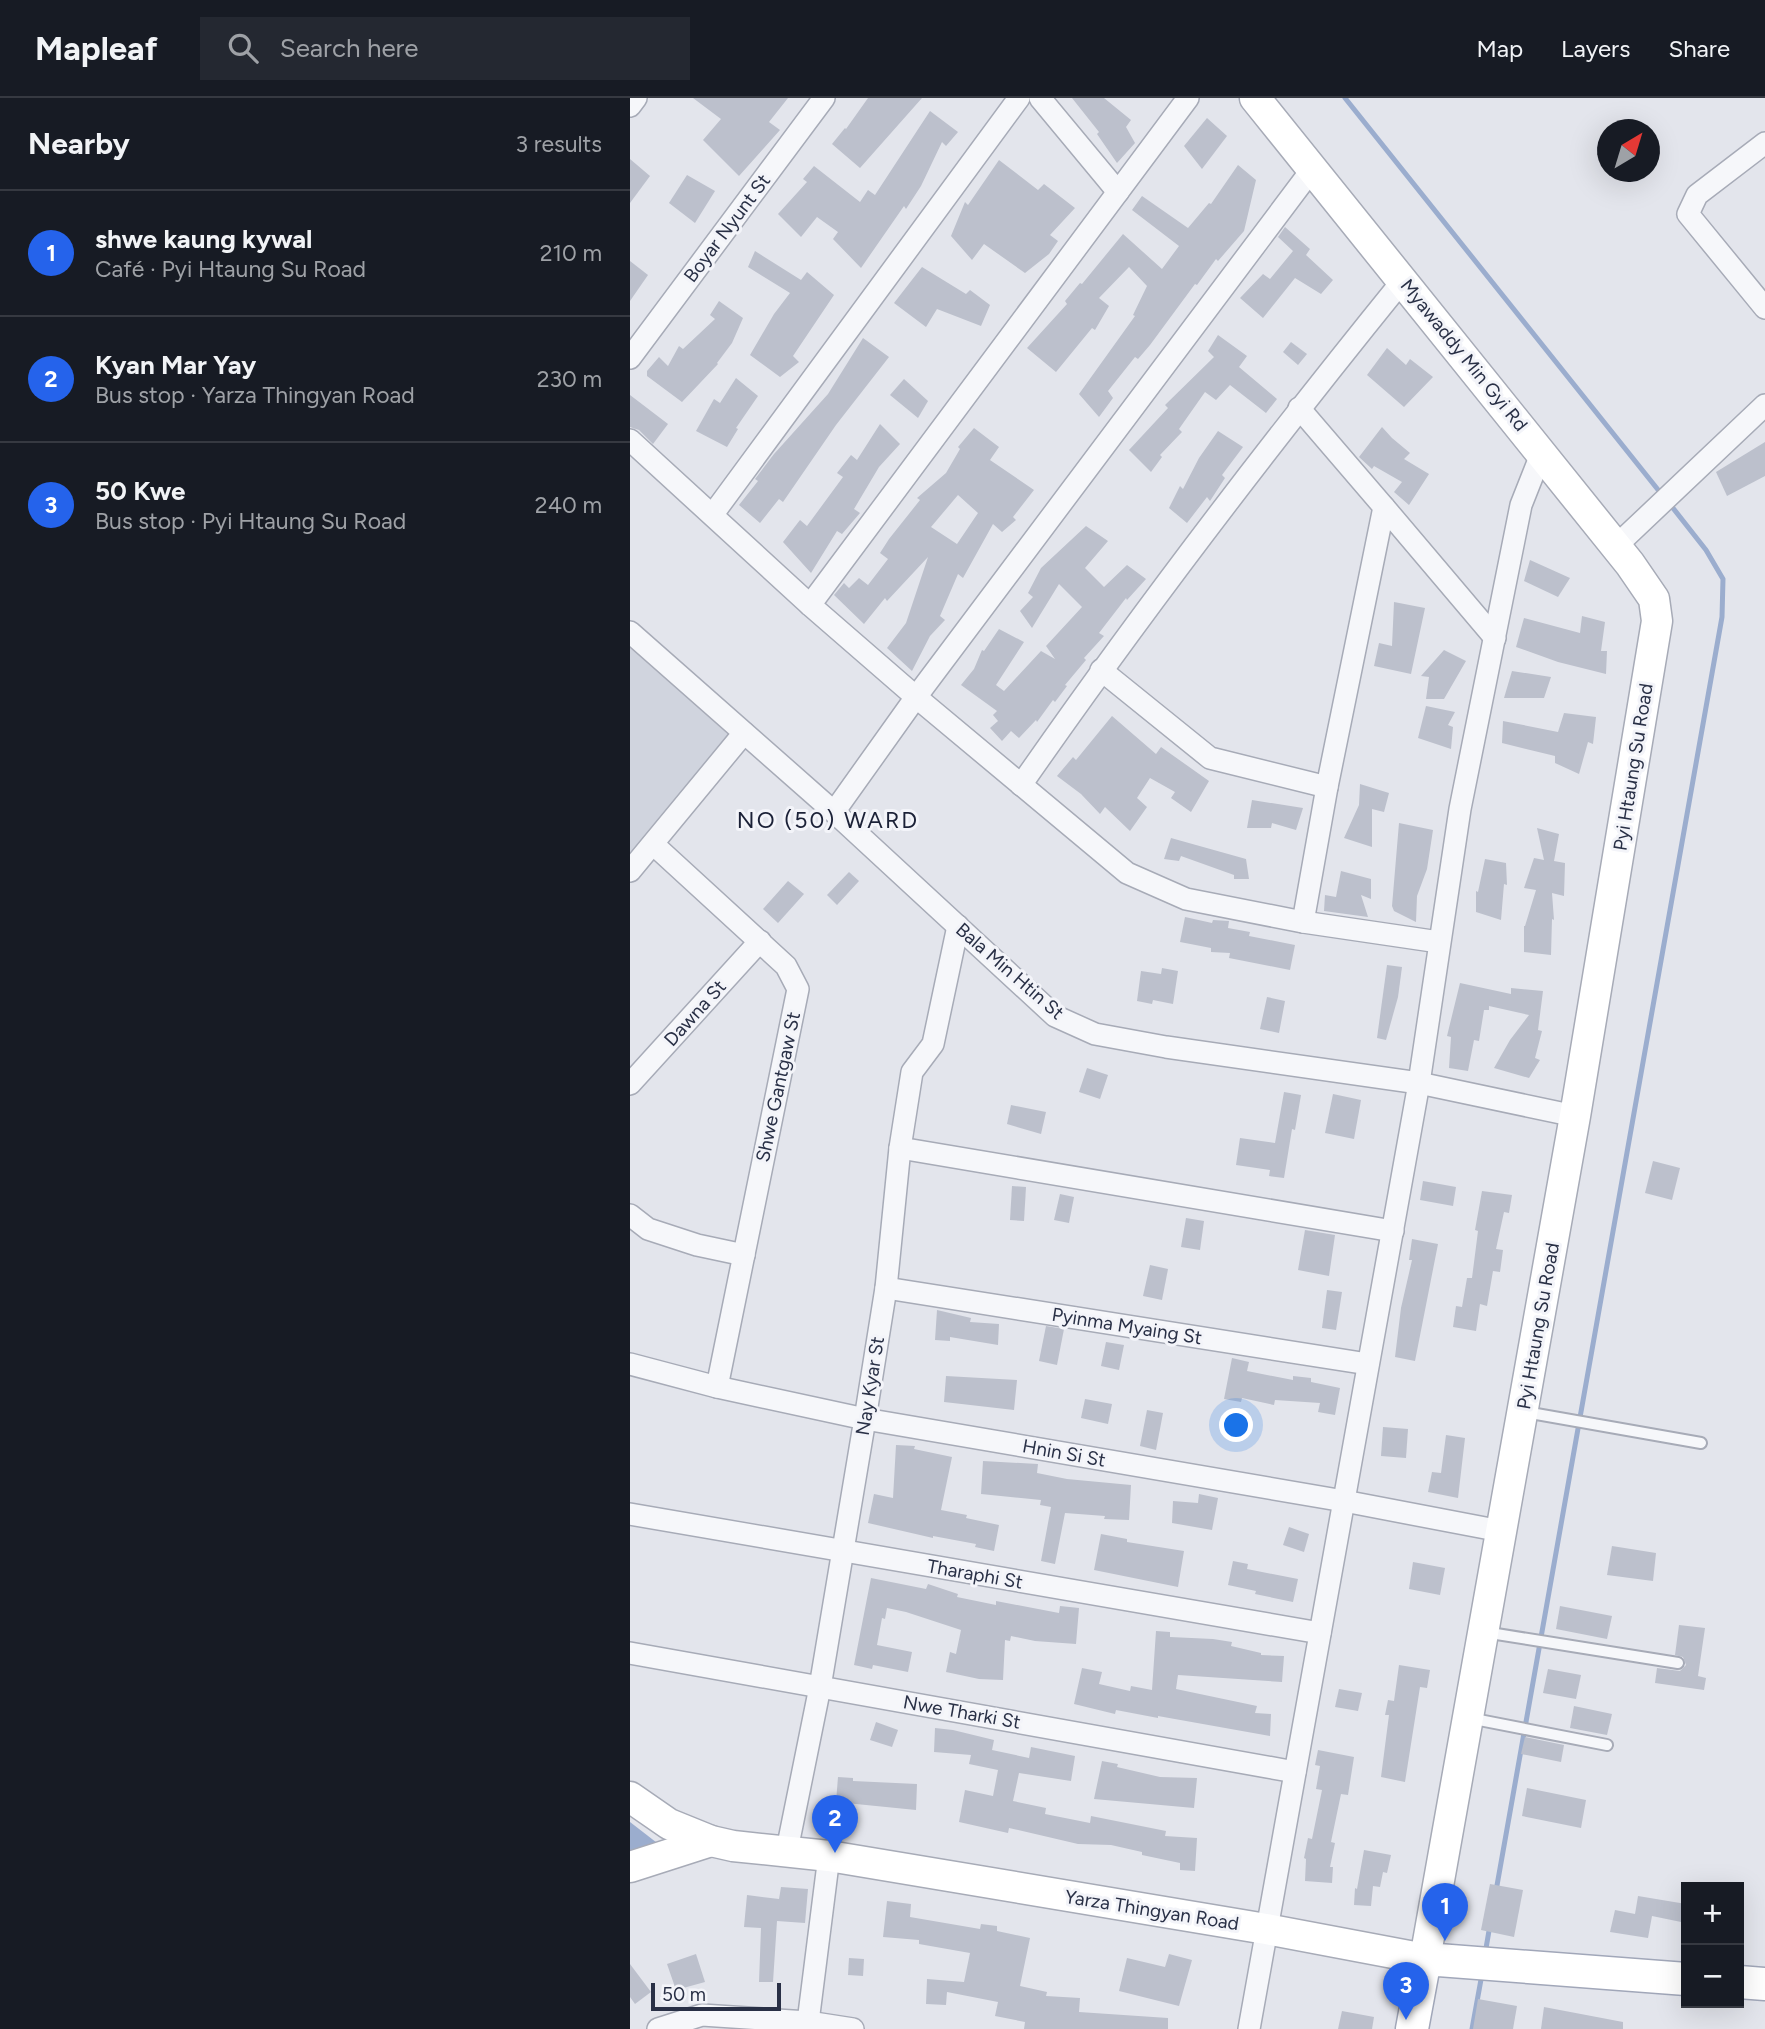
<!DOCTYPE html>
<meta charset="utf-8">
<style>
body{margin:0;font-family:Figtree,sans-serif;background:#242831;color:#f1f3f6}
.controls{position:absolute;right:21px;bottom:21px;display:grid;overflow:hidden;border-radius:0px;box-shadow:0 7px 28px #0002}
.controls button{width:63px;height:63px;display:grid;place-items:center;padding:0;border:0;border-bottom:2px solid #363941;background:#171b24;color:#f1f3f6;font:35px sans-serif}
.compass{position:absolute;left:967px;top:21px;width:63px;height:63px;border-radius:50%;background:#171b24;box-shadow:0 7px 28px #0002;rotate:38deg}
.scale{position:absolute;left:21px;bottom:18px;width:130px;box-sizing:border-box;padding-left:7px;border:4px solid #293046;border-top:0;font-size:19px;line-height:24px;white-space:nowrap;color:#293046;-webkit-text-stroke:5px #f3f4f9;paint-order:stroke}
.you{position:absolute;left:607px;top:1328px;width:24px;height:24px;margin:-18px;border:5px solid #fff;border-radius:50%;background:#1a73e8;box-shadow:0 0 0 10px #1a73e833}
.badge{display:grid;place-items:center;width:46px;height:46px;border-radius:50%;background:#2563eb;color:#fff;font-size:23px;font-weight:700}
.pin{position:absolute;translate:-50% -58px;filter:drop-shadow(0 2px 4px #0008)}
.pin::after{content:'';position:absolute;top:37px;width:24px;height:21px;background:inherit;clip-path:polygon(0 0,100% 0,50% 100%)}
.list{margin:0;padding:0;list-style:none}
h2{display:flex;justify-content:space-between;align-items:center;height:91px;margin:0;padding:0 28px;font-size:30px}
h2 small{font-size:23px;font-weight:400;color:#9ea1a6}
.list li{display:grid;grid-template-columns:46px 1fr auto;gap:21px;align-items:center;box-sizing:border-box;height:126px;padding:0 28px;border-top:2px solid #363941}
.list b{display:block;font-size:26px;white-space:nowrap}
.list p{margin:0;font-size:23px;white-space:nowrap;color:#9ea1a6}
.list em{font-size:23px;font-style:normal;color:#9ea1a6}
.icon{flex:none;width:38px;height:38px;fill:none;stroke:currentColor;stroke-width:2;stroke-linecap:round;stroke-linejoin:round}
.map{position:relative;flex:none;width:1135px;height:1931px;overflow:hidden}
header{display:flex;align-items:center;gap:42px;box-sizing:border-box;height:98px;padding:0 35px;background:#171b24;border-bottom:2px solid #363941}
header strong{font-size:33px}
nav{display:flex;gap:38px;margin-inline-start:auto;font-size:24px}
.search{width:490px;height:63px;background:#242831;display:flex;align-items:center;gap:18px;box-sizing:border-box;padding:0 24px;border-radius:0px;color:#9ea1a6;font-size:26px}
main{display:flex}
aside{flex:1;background:#171b24}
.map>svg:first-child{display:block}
.built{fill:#d0d4de}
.water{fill:#9badce}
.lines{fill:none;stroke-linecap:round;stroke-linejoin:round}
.stream{stroke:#9badce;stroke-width:5}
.building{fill:#bcc0cc;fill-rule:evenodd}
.lane-casing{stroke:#a7abb7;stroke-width:14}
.street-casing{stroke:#a7abb7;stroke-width:24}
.secondary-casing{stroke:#a7abb7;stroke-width:33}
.primary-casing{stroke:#a1a7b9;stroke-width:35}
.lane{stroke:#f6f7fa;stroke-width:10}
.street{stroke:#f6f7fa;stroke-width:21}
.secondary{stroke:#fff;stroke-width:30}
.primary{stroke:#fff;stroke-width:32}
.labels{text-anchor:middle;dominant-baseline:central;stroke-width:6;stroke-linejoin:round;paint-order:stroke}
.street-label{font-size:19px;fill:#293046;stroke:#f3f4f9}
.quarter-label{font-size:23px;letter-spacing:2px;fill:#1b2137;stroke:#f3f4f9}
</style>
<header>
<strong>Mapleaf</strong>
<div class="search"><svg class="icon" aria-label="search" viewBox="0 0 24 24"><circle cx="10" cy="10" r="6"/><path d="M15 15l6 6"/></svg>Search here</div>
<nav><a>Map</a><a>Layers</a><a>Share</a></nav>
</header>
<main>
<aside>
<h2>Nearby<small>3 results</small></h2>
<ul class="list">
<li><span class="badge">1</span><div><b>shwe kaung kywal</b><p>Café · Pyi Htaung Su Road</p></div><em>210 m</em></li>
<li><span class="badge">2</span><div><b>Kyan Mar Yay</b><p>Bus stop · Yarza Thingyan Road</p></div><em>230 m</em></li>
<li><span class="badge">3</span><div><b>50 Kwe</b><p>Bus stop · Pyi Htaung Su Road</p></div><em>240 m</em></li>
</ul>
</aside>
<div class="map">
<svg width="1135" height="1931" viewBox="0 0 1135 1931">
<rect width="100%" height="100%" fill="#e3e5ec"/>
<!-- built -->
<path class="built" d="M0,547L102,640L0,756Z"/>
<!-- water -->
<path class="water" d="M0,1724L31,1748L0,1757Z"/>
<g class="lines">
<!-- stream -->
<g class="stream">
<path d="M715,0L1033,398"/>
<path d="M866,1793L1092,519L1093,481L1076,452L1039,405"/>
<path d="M855,1856L860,1827"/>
<path d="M842,1931L852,1876"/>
</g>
</g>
<!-- building -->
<g class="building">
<path d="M63,0H158L139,24L150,32L109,78L73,42L91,21Z"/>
<path d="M238,0H292L230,70L202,46L215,30L216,31Z"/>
<path d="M442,0H474L501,22L496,29L505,45L487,65L467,36L469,34Z"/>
<path d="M300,13L328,34L316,48L312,44L291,88L276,111L274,108L231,170L203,141L208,134L187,119L171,139L148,116L177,84L173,81L184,68L230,104L238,92L245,97Z"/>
<path d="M577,20L597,38L572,71L554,48Z"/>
<path d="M0,61L20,78L0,105Z"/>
<path d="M369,62L408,92L414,86L445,110L420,137L428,143L419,156L395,175L354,146L342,162L321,138L335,104L338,107Z"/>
<path d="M608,67L626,82L614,133L588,163L586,161L567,187L565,186L520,247L508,261L505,259L478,293L483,300L469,319L449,296L505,218L503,217L517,188L499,169L469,200L479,208L465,232L462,230L426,274L397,250L437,206L435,203L450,185L452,186L493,136L532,171L549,148L502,112L512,98L558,130L579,105L581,106Z"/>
<path d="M57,77L85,93L65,125L39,105Z"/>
<path d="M655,129L680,151L676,157L703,182L691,196L665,180L633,220L610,200L633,176L640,181L663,153L648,139Z"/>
<path d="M125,153L171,182L177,174L204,197L163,258L169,264L150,279L120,257L144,216L160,195L118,169Z"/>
<path d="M0,163L18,177L0,203Z"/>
<path d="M292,169L336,196L340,192L360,207L351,228L307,211L296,229L264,205Z"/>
<path d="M89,203L113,220L102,245L87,265L88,266L52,304L17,278V273L29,259L38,268L49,248L53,251L85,221L80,217Z"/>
<path d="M588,237L617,258L609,269L647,301L636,315L600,287L586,302L575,294L549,331L552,334L530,357L532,359L521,374L499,352L538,310L535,307L584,259L578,253Z"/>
<path d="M233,240L259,259L206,327L153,404L149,401L130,425L109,407L128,383L125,381L144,356L198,296Z"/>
<path d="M661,244L677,256L668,267L653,254Z"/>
<path d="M757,250L776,267L780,261L803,279L774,309L737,277Z"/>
<path d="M106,280L128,298L106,330L108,331L97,349L66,333L84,301L90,305Z"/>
<path d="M274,281L298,303L288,320L260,297Z"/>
<path d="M0,297L38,326L23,346L9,332L0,329Z"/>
<path d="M250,326L270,346L249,369L224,411L230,415L212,436L207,433L181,475L153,444L170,422L177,428L213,379L207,375L221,357L227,362Z"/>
<path d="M752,329L762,340L780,355L774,361L799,376L779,407L764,394L772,384L744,368L742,371L729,359Z"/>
<path d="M344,330L369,349L360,362L404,392L383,419L386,422L372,434L363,426L333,480L328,476L310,518L315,522L300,538L282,573L257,550L276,525L298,459L257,503L255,500L234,526L204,497L214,485L219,490L229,480L238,487L258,461L250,455L259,441L290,402L287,400L316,375L330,351L328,349ZM328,397L348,415L327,446L301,429Z"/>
<path d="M588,333L613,349L592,377L595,380L580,403L577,399L557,425L539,410L550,388L553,391L569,360Z"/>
<path d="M1135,344V378L1097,398L1086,374Z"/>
<path d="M456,428L478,443L455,470L474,489L497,467L516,481L497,502L496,500L469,535L474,538L454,560L456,562L435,587L437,588L425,604L423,602L407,624L406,622L389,640L381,633L372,643L360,630L368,623L363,617L367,613L331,587L344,571L352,552L354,553L369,531L394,544L366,587L374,593L411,553L425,561L416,548L452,509L429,486L402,530L390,513L403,499L398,495L411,470Z"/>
<path d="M900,462L940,480L928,499L894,483Z"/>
<path d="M764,504L795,510L781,576L744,568L749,545L762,548Z"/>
<path d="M952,518L975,524L971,553H977L976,576L928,564L886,549L894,520L950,535Z"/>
<path d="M814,552L836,563L814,601H796L799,579L791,578Z"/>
<path d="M882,573L921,579L914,600H874Z"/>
<path d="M796,608L825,614L818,627L823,629L821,651L788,640Z"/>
<path d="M934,615L966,619L963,646L958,644L949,676L925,665V658L872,645L873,623L928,634Z"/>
<path d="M482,618L526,656L531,649L579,683L561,714L541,700L545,694L520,680L507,700L517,709L500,733L475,709L470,716L451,696L427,678L443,659L446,662Z"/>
<path d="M730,686L759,695L754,714L742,711V749L714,740L729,707Z"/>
<path d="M622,702L673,710L666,732L642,725L641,730H617Z"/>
<path d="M769,725L803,732L797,771L787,798L786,824L764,813L762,808Z"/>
<path d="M907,730L929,736L924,763L935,765L934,798L922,795L924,822L922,821L921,857L894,854V828H895L906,792L894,790L904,760L914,762Z"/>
<path d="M541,740L616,761L619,781H604V777L551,758L549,763L534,761Z"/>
<path d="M855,761L876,765L877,787L874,786L871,822L846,814V793L848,794Z"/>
<path d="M711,773L741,781V801L731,797L738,819L694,813L695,797L706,799Z"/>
<path d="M219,774L229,783L207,807L197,797Z"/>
<path d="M158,783L174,796L148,825L133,811Z"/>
<path d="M555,819L582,825L583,822L599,823L598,830L620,834L619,838L665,847L660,872L599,860L600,855L581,854V850L550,844Z"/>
<path d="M757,867L772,869L768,899L756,942L747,940Z"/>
<path d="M532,870L548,873L543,906L523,902L522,906L507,903L511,873L531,876Z"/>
<path d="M830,885L881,896V890L913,893L908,932L912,933L905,960L910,962L899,980L864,970L880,942L899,917L859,908V912H854L849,943L844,942L838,973L819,970L821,939L817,938Z"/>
<path d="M637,899L655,903L649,935L630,931Z"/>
<path d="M457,970L478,977L470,1001L449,994Z"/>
<path d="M654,994L671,997L665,1032L662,1031L654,1080L639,1078L640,1072L606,1067L610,1040L645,1045Z"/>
<path d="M703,996L731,1002L724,1041L695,1035Z"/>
<path d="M381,1007L416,1014L411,1036L377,1026Z"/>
<path d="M1023,1063L1050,1070L1042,1102L1015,1095Z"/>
<path d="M793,1083L826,1089L823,1108L790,1102Z"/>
<path d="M382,1088L396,1089L394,1123L380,1122Z"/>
<path d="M852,1093L882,1097L879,1115L874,1114L866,1151L873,1152L870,1174L863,1173L857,1208L850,1206L846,1233L823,1229L826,1208L832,1209L837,1180H842L848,1133L845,1132Z"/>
<path d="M430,1096L444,1099L439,1125L424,1122Z"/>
<path d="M556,1120L574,1123L570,1152L551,1149Z"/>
<path d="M675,1132L705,1137L699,1178L668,1172Z"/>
<path d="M782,1141L808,1146L785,1263L765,1259L771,1210L782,1162H779Z"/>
<path d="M520,1167L538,1171L532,1202L513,1198Z"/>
<path d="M697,1192L712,1194L706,1232L692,1230Z"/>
<path d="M307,1212L341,1220L340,1224L369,1226L368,1247L320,1239V1243L305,1242Z"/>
<path d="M416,1228L434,1231L427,1267L409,1263Z"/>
<path d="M476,1244L494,1247L489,1272L471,1268Z"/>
<path d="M602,1260L619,1264L617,1273L663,1282V1278L681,1280V1284L710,1290L705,1317L688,1314L690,1305L645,1302L644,1307L612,1300L611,1304L594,1301Z"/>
<path d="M316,1278L387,1282L384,1312L314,1304Z"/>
<path d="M455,1301L482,1306L478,1326L451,1320Z"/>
<path d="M517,1312L533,1315L526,1352L510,1348Z"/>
<path d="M753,1329L778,1331L776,1360L751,1358Z"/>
<path d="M816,1337L835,1340L828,1400L798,1394L802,1374L811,1375Z"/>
<path d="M266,1347L285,1348L284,1351L322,1359L311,1412L337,1417L336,1420L369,1427L364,1453L345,1449L346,1446L303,1438V1440L238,1425L244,1396L263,1400Z"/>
<path d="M353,1363L408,1366L407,1375L437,1381L501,1387L499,1422L474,1421L475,1418L435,1415L425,1466L411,1463L421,1409L410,1407L411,1402L351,1396Z"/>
<path d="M569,1396L588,1400L582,1432L542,1425L543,1403L568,1405Z"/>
<path d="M659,1429L679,1436L674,1454L653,1447Z"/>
<path d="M471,1436L497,1441V1444L554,1453L548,1489L464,1472Z"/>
<path d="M982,1448L1026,1455L1023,1483L977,1477Z"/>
<path d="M603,1463L618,1466L617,1471L668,1481L663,1504L625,1496L626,1493L598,1487Z"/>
<path d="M783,1464L815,1470L810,1497L779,1491Z"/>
<path d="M241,1480L296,1491L298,1486L328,1496L327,1499L366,1507V1503L429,1515L430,1508L449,1510L446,1546L405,1543L381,1538L380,1543L375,1542L373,1582L349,1581L316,1574L320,1554L326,1556L331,1532L276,1514L257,1510L255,1521L252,1520L247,1547L282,1554L278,1574L243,1567L242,1571L224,1567Z"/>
<path d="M930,1508L982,1518L977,1541L926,1531Z"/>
<path d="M1049,1527L1075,1530L1068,1578L1076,1580L1074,1592L1025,1585L1027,1570L1050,1573L1056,1567L1053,1559L1045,1557Z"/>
<path d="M526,1533L540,1534V1539L583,1541L602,1544L601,1548L631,1555V1557L654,1558L652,1584L548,1577L546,1591L627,1608L625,1615L641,1616L640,1638L528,1618V1620L486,1612L485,1616L444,1606L452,1570L472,1574L469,1586L500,1593L501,1588L522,1592Z"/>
<path d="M769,1567L800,1572L797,1590L790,1589L775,1684L751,1679L759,1617H755L758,1602L764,1603Z"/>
<path d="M918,1571L951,1577L946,1601L913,1595Z"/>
<path d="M709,1591L732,1595L728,1613L705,1609Z"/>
<path d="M944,1608L982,1616L977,1637L940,1630Z"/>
<path d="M246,1624L268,1632L262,1649L240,1642Z"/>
<path d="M305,1630L323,1632L364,1642L362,1652L399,1660L401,1649L445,1658L441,1683L389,1675L383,1703L416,1710L415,1716L460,1725L461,1718L536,1733L535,1738L567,1740L565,1773L550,1772V1765L512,1757V1754L481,1747L448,1746L379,1730L378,1735L329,1724L335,1692L363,1698L368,1672L339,1666L341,1657L304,1654Z"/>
<path d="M895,1639L934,1647L931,1664L891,1656Z"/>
<path d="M688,1652L724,1659L718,1697L711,1696L701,1744L705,1745L700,1769H703L702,1785L675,1783L676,1761L674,1760L678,1740L682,1741L692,1692L686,1691L690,1668L685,1667Z"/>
<path d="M472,1663L488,1666L487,1669L530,1679L567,1680L564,1710L464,1701Z"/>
<path d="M208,1679L223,1680V1683L287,1686L286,1712L206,1704Z"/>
<path d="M897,1690L956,1702L951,1730L892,1718Z"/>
<path d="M734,1752L761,1757L757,1775L753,1774L750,1789L743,1788L741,1808L724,1807L725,1790L727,1791Z"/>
<path d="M860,1786L893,1792L884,1839L851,1832Z"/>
<path d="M151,1789L178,1791L175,1825L147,1823L143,1884H129L131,1830L114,1829L117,1797L149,1801Z"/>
<path d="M1008,1798L1056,1806V1825L1022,1818L1018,1840L980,1834L985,1812L1005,1816Z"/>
<path d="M257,1803L281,1806L280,1819L350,1831L351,1826L367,1828V1833L400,1840L390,1888L417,1894L416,1898L450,1900L449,1914L538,1920V1931H394L395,1924L365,1918L368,1904L317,1894L316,1907L296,1906L297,1881L334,1884L340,1855L289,1846V1842L253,1839Z"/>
<path d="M66,1856L75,1884L46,1892L37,1866Z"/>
<path d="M539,1856L562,1862L549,1908L489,1893L497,1860L535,1869Z"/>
<path d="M219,1860L234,1861L233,1878L218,1877Z"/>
<path d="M0,1866L21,1894L5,1906L0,1899Z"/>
<path d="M848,1901L887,1908L883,1931H843Z"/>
<path d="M914,1909L993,1924V1931H911Z"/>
<path d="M712,1913L744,1919L742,1931H708Z"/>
</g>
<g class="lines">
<!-- lane casing -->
<g class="lane-casing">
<g id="lane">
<path d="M895,1314L1071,1345"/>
<path d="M854,1534L1048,1565"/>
<path d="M839,1620L977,1647"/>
</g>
</g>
<!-- street casing -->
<g class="street-casing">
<g id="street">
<path d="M410,0L488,94"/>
<path d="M0,8L6,0"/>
<path d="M1135,45L1067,97L1058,116L1135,210"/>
<path d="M0,260L194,0"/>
<path d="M669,310L754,409L697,689L673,824"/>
<path d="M0,342L180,507L286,599L497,775L556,801L673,824L809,844"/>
<path d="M754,409L865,540"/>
<path d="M83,416L389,0"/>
<path d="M986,448L1135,307"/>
<path d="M180,507L558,0"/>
<path d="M0,534L204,714L425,918L465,936L536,949L789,985L945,1018"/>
<path d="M471,572L580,660L697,689"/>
<path d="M391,687C512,513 640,346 773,182"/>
<path d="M204,714L286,599L683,70"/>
<path d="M23,746L156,868L168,891L87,1289"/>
<path d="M0,773L114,635"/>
<path d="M0,986L130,843"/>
<path d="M270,1050L763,1133"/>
<path d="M0,1117L18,1131L67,1147L114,1157"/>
<path d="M256,1190L738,1266"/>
<path d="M0,1266L87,1289L235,1321L714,1403L871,1433"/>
<path d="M0,1416L690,1535"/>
<path d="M0,1555L665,1674"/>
<path d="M157,1752L190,1589L235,1321L256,1190L270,1050L282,974L303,946L328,828"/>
<path d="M178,1924L199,1758"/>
<path d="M28,1931L72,1917L178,1924L223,1931"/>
<path d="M619,1931L789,985L830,711L891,407L912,354"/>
</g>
</g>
<!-- secondary casing -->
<g class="secondary-casing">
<g id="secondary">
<path d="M0,1699L39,1726L81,1743L103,1748L199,1758L636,1831L795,1861L945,1018L1027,523L1024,501L1000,466L625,0"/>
<path d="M0,1769L81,1743"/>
</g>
</g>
<!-- primary casing -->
<g class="primary-casing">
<g id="primary">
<path d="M1109,1884L1135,1886"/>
<path d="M782,1931L795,1861L1056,1881"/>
</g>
</g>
<!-- lane -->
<use href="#lane" class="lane"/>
<!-- street -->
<use href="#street" class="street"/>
<!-- secondary -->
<use href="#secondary" class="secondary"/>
<!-- primary -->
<use href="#primary" class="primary"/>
</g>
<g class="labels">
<!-- street labels -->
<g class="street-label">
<text transform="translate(97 130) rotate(-53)">Boyar Nyunt St</text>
<text transform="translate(834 257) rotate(51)">Myawaddy Min Gyi Rd</text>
<text transform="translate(1003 669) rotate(-81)">Pyi Htaung Su Road</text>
<text transform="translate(380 873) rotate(41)">Bala Min Htin St</text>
<text transform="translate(65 915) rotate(-48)">Dawna St</text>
<text transform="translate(148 989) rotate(-78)">Shwe Gantgaw St</text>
<text transform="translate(497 1228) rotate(9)">Pyinma Myaing St</text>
<text transform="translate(908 1228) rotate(-80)">Pyi Htaung Su Road</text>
<text transform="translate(240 1288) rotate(-81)">Nay Kyar St</text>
<text transform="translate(434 1355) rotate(10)">Hnin Si St</text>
<text transform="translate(345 1476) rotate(10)">Tharaphi St</text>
<text transform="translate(332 1614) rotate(10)">Nwe Tharki St</text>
<text transform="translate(522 1812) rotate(9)">Yarza Thingyan Road</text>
</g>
<!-- quarter labels -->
<g class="quarter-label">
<text x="198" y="722">NO (50) WARD</text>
</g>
</g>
</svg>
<div class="controls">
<button>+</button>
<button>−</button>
</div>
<svg class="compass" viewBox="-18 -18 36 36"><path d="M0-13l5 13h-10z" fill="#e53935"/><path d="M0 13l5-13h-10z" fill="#9ea1a6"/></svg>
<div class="scale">50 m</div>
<div class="you"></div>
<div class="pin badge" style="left:815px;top:1843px">1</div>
<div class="pin badge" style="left:205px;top:1755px">2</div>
<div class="pin badge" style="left:776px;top:1922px">3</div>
</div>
</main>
